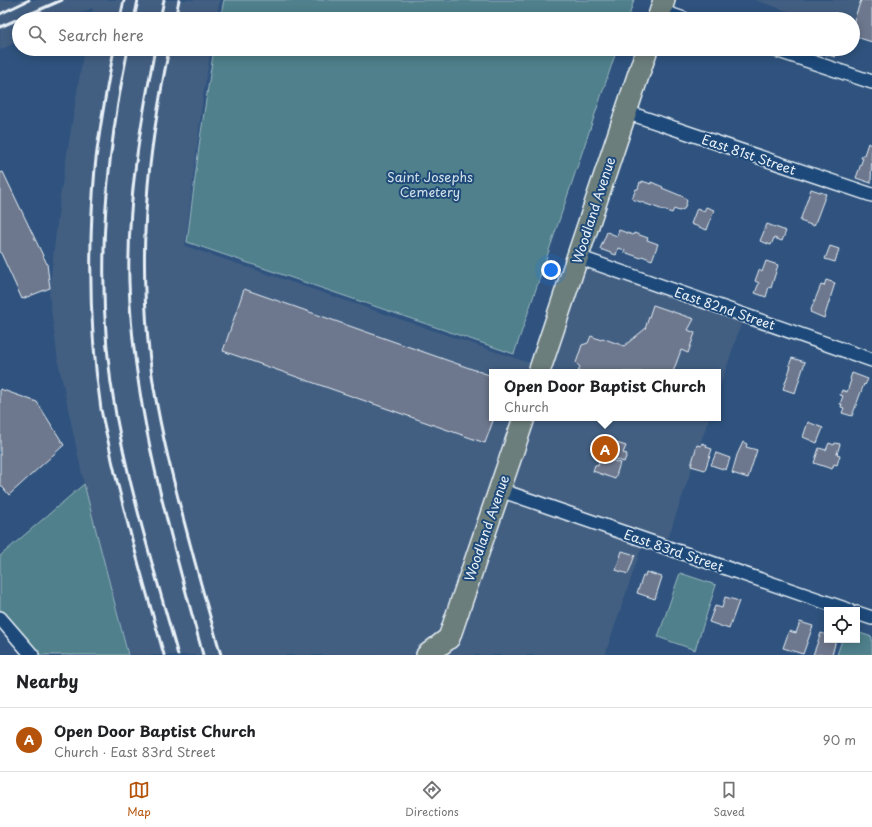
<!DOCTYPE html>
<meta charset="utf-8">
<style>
body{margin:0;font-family:"Playpen Sans",sans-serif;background:#f6f6f6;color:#202124}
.controls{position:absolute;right:12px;bottom:12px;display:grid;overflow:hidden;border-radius:0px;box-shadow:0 2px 10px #0003}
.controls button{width:36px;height:36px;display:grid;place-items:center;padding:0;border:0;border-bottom:1px solid #e0e0e0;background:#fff;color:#202124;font:20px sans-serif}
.you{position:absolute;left:551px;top:270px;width:14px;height:14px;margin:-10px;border:3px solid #fff;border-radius:50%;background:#1a73e8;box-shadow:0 0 0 6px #1a73e833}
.badge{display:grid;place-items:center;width:26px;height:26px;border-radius:50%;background:#b45309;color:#fff;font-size:13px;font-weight:700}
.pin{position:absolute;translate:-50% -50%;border:2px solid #fff;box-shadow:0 1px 4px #0006}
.popup{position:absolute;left:489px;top:369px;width:232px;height:52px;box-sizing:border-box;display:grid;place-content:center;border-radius:0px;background:#fff;filter:drop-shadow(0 1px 3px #0005);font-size:13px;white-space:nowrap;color:#757577}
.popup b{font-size:15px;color:#202124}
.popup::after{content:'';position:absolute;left:50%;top:100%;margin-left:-8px;border:8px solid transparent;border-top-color:#fff}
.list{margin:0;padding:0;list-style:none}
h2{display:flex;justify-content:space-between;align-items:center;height:52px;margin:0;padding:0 16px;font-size:17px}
h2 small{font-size:13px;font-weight:400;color:#757577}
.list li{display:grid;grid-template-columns:26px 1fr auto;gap:12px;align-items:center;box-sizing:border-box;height:64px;padding:0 16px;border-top:1px solid #e0e0e0}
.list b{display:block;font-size:15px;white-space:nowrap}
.list p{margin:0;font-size:13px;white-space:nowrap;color:#757577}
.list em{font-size:13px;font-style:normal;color:#757577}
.icon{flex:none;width:22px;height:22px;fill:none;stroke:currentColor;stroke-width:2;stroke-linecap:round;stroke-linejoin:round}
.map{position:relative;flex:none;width:872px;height:655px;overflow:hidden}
.search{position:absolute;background:#fff;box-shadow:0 2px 10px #0003;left:12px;right:12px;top:12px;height:44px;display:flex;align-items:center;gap:10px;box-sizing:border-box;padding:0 14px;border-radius:22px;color:#757577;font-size:15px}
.sheet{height:116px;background:#fff}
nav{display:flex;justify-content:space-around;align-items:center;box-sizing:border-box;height:56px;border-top:1px solid #e0e0e0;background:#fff;font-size:11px;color:#757577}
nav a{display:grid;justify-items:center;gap:2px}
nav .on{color:#b45309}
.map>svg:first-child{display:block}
.built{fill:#425e82}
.green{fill:#4f808b;stroke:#9cb8c2}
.building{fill:#6d778d;stroke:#e8f1f8}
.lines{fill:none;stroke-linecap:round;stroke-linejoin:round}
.minor-casing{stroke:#e8f1f8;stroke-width:16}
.primary-casing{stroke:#e8f1f8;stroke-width:24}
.minor{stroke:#1f4a7a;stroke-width:13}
.primary{stroke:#6c7e7c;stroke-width:21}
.rail{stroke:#e8f1f8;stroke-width:3}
.labels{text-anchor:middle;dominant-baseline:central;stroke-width:4;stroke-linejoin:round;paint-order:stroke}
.street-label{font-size:13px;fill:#e8f1f8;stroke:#1f4a7a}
.park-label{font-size:13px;fill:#d1e0e8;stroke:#1f4a7a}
</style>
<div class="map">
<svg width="872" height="655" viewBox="0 0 872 655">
<rect width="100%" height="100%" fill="#2f537e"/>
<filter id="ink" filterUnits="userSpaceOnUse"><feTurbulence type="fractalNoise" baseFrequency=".025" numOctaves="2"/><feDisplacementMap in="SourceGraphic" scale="8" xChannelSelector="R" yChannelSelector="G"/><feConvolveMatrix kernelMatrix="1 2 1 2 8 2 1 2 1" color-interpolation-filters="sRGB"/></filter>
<g filter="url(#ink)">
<!-- built -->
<g class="built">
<path d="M0,0H220L216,19H90L93,8L65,19H19V41L0,50Z"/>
<path d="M755,0H872L853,33V19H812Z"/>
<path d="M84,49H211L203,97L185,246L541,367L578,257L744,315L718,393V372H492V418H709L665,547L644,540L605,655H129L84,484L58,361L49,294L60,197Z"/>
</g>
<!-- green -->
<g class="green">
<path d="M224,0H634L628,19H220Z"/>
<path d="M214,49H617L514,354L187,242L200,139Z"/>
<path d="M84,484L128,655H32L0,618V556Z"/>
<path d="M680,573L716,585L695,650L658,637Z"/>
<path d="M857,632L872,637V655H837L842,640H857Z"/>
</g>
<!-- building -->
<g class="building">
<path d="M861,0H872V42L853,36V23Z"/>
<path d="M824,49H838L835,57L825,54L826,50Z"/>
<path d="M868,143L872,146L871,183L856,178L863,158H861L862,155H864Z"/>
<path d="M3,172L47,264L50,288L22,299L0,251V173Z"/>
<path d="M642,181L651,184V182L663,187L662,188L684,197L687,201L684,209L679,211L674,209L672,213L632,199L636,189H638L640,182L642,183Z"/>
<path d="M811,189L826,194L814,226L800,221Z"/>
<path d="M706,207L714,210L707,230L691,224L697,208L704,211Z"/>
<path d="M767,224L786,231L782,241L774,238L771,245L760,241Z"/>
<path d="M619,230L633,235L634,233L648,238L647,240L658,244L652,260L642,256L641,258L624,252L625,250L618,248L616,255L600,249L607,232L617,236Z"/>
<path d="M830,246L839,249L835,262L825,259Z"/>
<path d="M766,261L778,265L771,288L769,287L766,297L755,293L759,283L755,281L759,270L762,272Z"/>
<path d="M826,280L835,283L824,318L810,312L821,285L824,286Z"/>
<path d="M244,289L492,376V418H494L485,443L223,351Z"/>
<path d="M653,305L694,319L688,330L695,333L688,353L681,350L673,372H578L580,367L576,363L582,345L588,343L591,336L601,340L602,338L624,346L645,329Z"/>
<path d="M792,358L805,362L795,393L783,389L791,366L789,365Z"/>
<path d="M852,373L868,379L865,385L864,384L852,416L842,413L844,408L841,407L842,404H840L843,396L840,395L842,390L847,392L851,380L850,379Z"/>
<path d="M0,389L37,402L64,445L9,495L0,484Z"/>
<path d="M808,422L823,428L817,443L803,437Z"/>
<path d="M607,440L626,446L623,453L627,454L624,462L599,454L601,447L604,448Z"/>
<path d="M743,442L747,444L746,447L757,450L748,478L732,473L737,455Z"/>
<path d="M702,443L707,445L706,447L712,449L705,470L691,466L697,445L701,446Z"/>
<path d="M829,443L834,445L835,443L840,444L837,454L840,455L837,465L834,464L832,469L814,463L819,448L826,450Z"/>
<path d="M716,453L730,458L726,470L711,465Z"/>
<path d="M601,457L620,463L615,479L593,471L595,465L598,466Z"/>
<path d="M622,551L635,555L628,574L616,570Z"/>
<path d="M646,572L662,577L655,599L637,593L643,576H645Z"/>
<path d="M725,597L739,601L729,629L709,622L715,606L722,608Z"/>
<path d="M800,622L813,626L803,654L783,648L789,631L796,633Z"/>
<path d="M821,633L827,635V640H836L832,655H813Z"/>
</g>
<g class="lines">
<!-- minor casing -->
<g class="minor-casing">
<g id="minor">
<path d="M660,11L684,19"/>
<path d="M773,49L872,82"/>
<path d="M626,112L872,195"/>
<path d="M578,257L872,360"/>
<path d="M500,490L848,610"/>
<path d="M857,613L872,618"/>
<path d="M0,618L32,655"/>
</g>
</g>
<!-- primary casing -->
<g class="primary-casing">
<g id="primary">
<path d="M658,19L664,0"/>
<path d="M539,372L647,49"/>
<path d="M427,655L449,638L524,418"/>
</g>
</g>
<!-- minor -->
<use href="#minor" class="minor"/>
<!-- primary -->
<use href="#primary" class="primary"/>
<!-- rail -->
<g class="rail">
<path d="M0,14L29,0"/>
<path d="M120,19L124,0"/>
<path d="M134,19L138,0"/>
<path d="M160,19L164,0"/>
<path d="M175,19L179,0"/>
<path d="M0,27L62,0"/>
<path d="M114,49C107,88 99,128 95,168C88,249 89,329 101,409C104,426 109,443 112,460C127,526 146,590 164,655"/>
<path d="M128,49C103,170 94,293 116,415C131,496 156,576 178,655"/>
<path d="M155,49C140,126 127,204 129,282C133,410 170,533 203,655"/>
<path d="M169,49C159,99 150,149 147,199C143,246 144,294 148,341C152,388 162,434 173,478C188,538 204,596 221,655"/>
</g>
</g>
</g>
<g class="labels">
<!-- street labels -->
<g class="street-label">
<text transform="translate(749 154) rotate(19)">East 81st Street</text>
<text transform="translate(593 210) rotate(-72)">Woodland Avenue</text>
<text transform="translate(725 308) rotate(19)">East 82nd Street</text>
<text transform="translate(486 528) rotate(-71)">Woodland Avenue</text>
<text transform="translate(674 550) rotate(19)">East 83rd Street</text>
</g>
<!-- park labels -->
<g class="park-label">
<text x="430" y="176">Saint Josephs<tspan x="430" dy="15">Cemetery</tspan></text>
</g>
</g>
</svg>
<div class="controls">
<button><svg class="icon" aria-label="locate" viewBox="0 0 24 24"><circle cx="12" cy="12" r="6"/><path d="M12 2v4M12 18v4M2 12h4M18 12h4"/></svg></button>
</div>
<div class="you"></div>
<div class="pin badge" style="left:605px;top:449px">A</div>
<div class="popup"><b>Open Door Baptist Church</b>Church</div>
<div class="search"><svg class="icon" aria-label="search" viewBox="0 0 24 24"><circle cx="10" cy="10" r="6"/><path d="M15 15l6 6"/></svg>Search here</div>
</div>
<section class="sheet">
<h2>Nearby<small></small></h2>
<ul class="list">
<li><span class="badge">A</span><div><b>Open Door Baptist Church</b><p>Church · East 83rd Street</p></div><em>90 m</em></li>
</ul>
</section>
<nav>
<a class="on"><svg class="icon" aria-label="map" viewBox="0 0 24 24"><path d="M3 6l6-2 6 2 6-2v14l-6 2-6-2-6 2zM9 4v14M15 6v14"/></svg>Map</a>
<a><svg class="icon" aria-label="directions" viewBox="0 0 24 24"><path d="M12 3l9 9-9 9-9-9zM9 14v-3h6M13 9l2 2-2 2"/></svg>Directions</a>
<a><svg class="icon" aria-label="saved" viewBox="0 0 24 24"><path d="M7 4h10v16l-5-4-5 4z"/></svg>Saved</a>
</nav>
